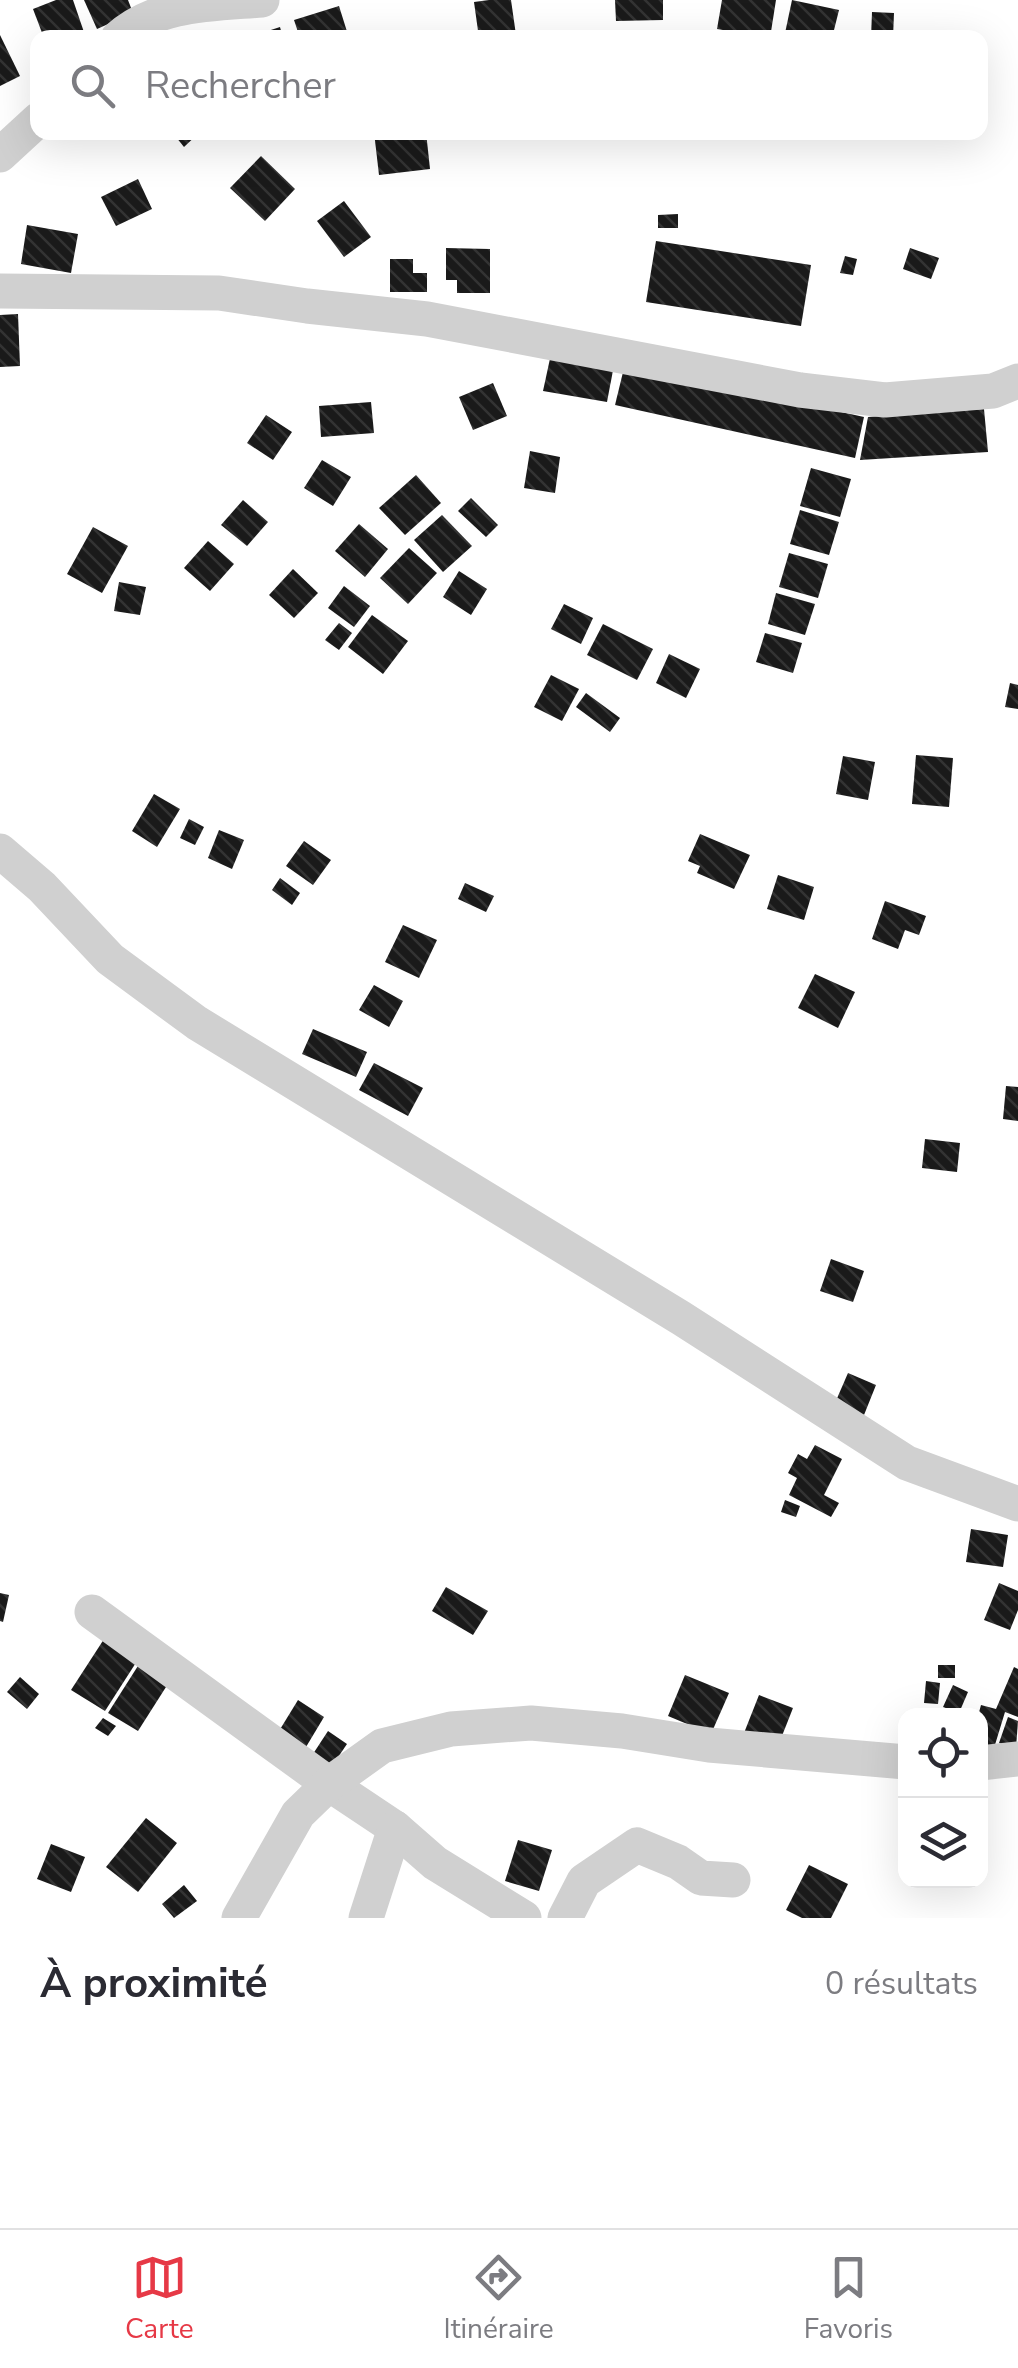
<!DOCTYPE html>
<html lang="fr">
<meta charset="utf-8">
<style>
body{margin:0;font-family:"Nunito Sans",sans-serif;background:#f2f2f3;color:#2b2b33}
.controls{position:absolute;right:30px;bottom:30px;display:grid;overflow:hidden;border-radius:20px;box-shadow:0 10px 40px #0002}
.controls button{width:90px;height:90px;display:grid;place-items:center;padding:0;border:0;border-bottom:2px solid #e1e1e2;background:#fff;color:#2b2b33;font:50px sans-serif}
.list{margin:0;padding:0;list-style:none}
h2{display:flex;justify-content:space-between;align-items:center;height:130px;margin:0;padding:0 40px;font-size:42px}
h2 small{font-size:32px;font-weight:400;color:#7c7c81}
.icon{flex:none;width:55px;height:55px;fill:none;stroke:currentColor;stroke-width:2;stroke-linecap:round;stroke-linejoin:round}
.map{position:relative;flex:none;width:1018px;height:1918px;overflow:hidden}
.search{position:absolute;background:#fff;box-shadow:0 10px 40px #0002;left:30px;right:30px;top:30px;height:110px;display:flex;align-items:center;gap:25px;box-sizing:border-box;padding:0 35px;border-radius:20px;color:#7c7c81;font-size:38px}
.sheet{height:310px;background:#fff}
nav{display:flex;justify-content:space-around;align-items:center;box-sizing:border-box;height:140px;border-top:2px solid #e1e1e2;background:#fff;font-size:28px;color:#7c7c81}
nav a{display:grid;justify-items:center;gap:5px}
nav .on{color:#e63946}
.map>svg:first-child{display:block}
.building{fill:url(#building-back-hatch)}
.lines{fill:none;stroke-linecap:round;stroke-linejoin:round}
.street{stroke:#d0d0d0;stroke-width:35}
</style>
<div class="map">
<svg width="1018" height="1918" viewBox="0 0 1018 1918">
<defs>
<pattern id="building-back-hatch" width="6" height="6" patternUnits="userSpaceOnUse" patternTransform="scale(2.5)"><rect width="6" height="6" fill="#1a1a1a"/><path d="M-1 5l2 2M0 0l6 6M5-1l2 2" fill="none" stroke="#333"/></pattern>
</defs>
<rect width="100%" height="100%" fill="#fff"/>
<!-- building -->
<g class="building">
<path d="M56,0H73L86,38H44L33,9Z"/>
<path d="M84,0H128L133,13L97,29Z"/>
<path d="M489,0H511L516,35L479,38L474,2Z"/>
<path d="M615,0H663V20L616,21Z"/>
<path d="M722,0H776L770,38L717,29Z"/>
<path d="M792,0L839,10L832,38H784Z"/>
<path d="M339,6L349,38H300L294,20Z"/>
<path d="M872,12L894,13L893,38H871Z"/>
<path d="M280,27L283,38H250L249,37Z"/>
<rect x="635" y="32" width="33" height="6"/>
<path d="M0,35L20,76L0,86Z"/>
<path d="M172,132H200L184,147Z"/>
<path d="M374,132H426L430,169L379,175Z"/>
<path d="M261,156L295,189L265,221L230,188Z"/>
<path d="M138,179L152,209L116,226L101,197Z"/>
<path d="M344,201L371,237L344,257L317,221Z"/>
<path d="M678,214V228H658V215Z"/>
<path d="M27,225L78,234L71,273L21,264Z"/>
<path d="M656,241L811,265L801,326L646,302Z"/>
<path d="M446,248L490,249V293H457V280H446Z"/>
<path d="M910,248L939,258L931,279L903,269Z"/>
<path d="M845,256L857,259L853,275L840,273Z"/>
<path d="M390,259H413V273H427V292H390Z"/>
<path d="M18,314L20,366L0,367V315Z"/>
<path d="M551,354L614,365L607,402L543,391Z"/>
<path d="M625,364L864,417L855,458L615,405Z"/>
<path d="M493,383L507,416L473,430L459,397Z"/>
<path d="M371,402L374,433L321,437L319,406Z"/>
<path d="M984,409L988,452L860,460L868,417Z"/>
<path d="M266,415L292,432L273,460L247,443Z"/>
<path d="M530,451L560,457L555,493L524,488Z"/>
<path d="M322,460L351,477L333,506L304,488Z"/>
<path d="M811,468L851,479L840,517L800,506Z"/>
<path d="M416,475L441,503L405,535L379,508Z"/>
<path d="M471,498L498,525L486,537L458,511Z"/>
<path d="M243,500L268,522L247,546L221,525Z"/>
<path d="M800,510L839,522L829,555L790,544Z"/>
<path d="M442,515L472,546L443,572L414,540Z"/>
<path d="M359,524L388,549L365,577L335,551Z"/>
<path d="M93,527L128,546L102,593L67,574Z"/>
<path d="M208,541L234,564L210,591L184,568Z"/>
<path d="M409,548L437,573L408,604L380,578Z"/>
<path d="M789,553L828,564L818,598L779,587Z"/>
<path d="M293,569L318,593L294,618L269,595Z"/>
<path d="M459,571L487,589L471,615L443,597Z"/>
<path d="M119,582L146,587L140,615L114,611Z"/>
<path d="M344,586L370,606L354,627L328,608Z"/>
<path d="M776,593L815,604L805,635L768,624Z"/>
<path d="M564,604L593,618L581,644L551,629Z"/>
<path d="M372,615L408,641L383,674L348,647Z"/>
<path d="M339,623L352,633L339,650L325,640Z"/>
<path d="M603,624L653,649L637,680L587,655Z"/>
<path d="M765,633L802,643L793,673L756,662Z"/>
<path d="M669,654L700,669L686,698L656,683Z"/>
<path d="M551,675L579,689L562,721L534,707Z"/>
<path d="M1010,683L1018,685V709L1005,707Z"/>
<path d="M586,693L620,718L610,732L576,707Z"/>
<path d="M916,755L953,758L949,807L912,804Z"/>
<path d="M843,756L875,762L868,800L836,794Z"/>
<path d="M154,794L180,809L157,847L132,831Z"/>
<path d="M189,819L204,827L195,845L180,838Z"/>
<path d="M219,830L244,840L232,869L208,858Z"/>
<path d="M700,834L750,855L734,889L697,873L700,866L688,861Z"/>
<path d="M304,841L331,860L313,885L286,866Z"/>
<path d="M778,875L814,887L804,920L767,909Z"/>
<path d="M280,878L300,893L292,905L272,890Z"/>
<path d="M465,883L494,896L486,912L458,899Z"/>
<path d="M885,901L926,916L919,935L905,930L898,949L872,939Z"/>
<path d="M403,925L437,940L419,978L385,962Z"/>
<path d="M815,974L855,992L838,1028L798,1008Z"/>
<path d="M374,985L403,1001L389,1027L359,1010Z"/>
<path d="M313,1029L367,1052L356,1077L302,1054Z"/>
<path d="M374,1063L423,1088L408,1116L359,1090Z"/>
<path d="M1006,1086L1018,1087V1121L1003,1119Z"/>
<path d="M925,1139L960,1143L957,1172L922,1168Z"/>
<path d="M831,1259L864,1271L853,1302L820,1291Z"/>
<path d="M848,1373L876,1385L864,1415L835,1403Z"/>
<path d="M815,1445L842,1459L824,1495L839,1503L831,1517L789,1495L797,1478L788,1473L798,1454L807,1459Z"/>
<path d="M785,1500L800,1506L796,1517L781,1512Z"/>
<path d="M971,1529L1008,1535L1003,1567L966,1562Z"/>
<path d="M999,1583L1018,1591V1610L1010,1630L984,1620Z"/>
<path d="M446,1587L488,1611L473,1635L432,1611Z"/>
<path d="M0,1593L9,1595L3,1622L0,1621Z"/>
<path d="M106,1636L139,1658L105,1711L71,1690Z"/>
<path d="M143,1658L173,1676L138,1731L108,1713Z"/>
<rect x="938" y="1665" width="17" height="13"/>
<path d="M1014,1667L1018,1669V1717L1005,1712L994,1748L980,1744V1716H978L981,1705L996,1709Z"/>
<path d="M685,1675L729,1693L711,1734L668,1716Z"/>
<path d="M20,1677L39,1694L27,1709L7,1692Z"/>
<path d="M926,1681L940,1683L938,1704L924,1703Z"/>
<path d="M953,1685L968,1692L959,1713L943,1707Z"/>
<path d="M759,1695L793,1708L778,1746L744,1733Z"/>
<path d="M298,1700L324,1717L306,1747L279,1731Z"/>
<path d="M1008,1717L1018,1721L1016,1748L999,1743Z"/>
<path d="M103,1718L116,1726L108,1736L95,1728Z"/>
<path d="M328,1731L347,1744L330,1769L311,1757Z"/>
<path d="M146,1818L177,1843L138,1892L106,1867Z"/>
<path d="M518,1840L552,1850L539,1891L505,1881Z"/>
<path d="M51,1844L85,1857L71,1892L37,1879Z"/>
<path d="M809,1865L848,1884L831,1918H802L786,1910Z"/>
<path d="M184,1885L197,1901L174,1918L162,1904Z"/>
</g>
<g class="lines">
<!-- street -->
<g class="street">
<path d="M118,38C157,3 212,4 262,0"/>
<path d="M0,155L38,120"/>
<path d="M0,291L219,293L307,306L427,319L800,390L885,400L993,391L1018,381"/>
<path d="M0,851L42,887L110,959L197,1023L681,1318L907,1463L1018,1504"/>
<path d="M92,1612L329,1784L395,1828L435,1863L524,1918"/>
<path d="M980,1763L1018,1759"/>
<path d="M239,1918L298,1814L329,1784L382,1746L451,1729L531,1723L622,1731L709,1745L906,1762"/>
<path d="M366,1918L395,1828"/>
<path d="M565,1918L584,1881L637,1845L678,1862L701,1878L733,1880"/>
</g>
</g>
</svg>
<div class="controls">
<button><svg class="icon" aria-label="locate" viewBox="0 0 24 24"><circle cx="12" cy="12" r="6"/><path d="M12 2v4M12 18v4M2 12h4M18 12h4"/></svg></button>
<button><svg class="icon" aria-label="layers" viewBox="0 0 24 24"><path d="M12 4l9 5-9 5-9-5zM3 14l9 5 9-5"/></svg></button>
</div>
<div class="search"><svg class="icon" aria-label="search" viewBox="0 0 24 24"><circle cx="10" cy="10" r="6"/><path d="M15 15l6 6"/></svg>Rechercher</div>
</div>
<section class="sheet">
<h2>À proximité<small>0 résultats</small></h2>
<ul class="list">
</ul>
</section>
<nav>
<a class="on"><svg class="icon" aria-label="map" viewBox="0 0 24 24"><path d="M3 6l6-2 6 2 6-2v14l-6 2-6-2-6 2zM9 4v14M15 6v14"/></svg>Carte</a>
<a><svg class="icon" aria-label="directions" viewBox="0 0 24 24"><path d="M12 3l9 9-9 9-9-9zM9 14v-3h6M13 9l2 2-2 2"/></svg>Itinéraire</a>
<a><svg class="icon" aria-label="saved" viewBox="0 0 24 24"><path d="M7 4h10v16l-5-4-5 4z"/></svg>Favoris</a>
</nav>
